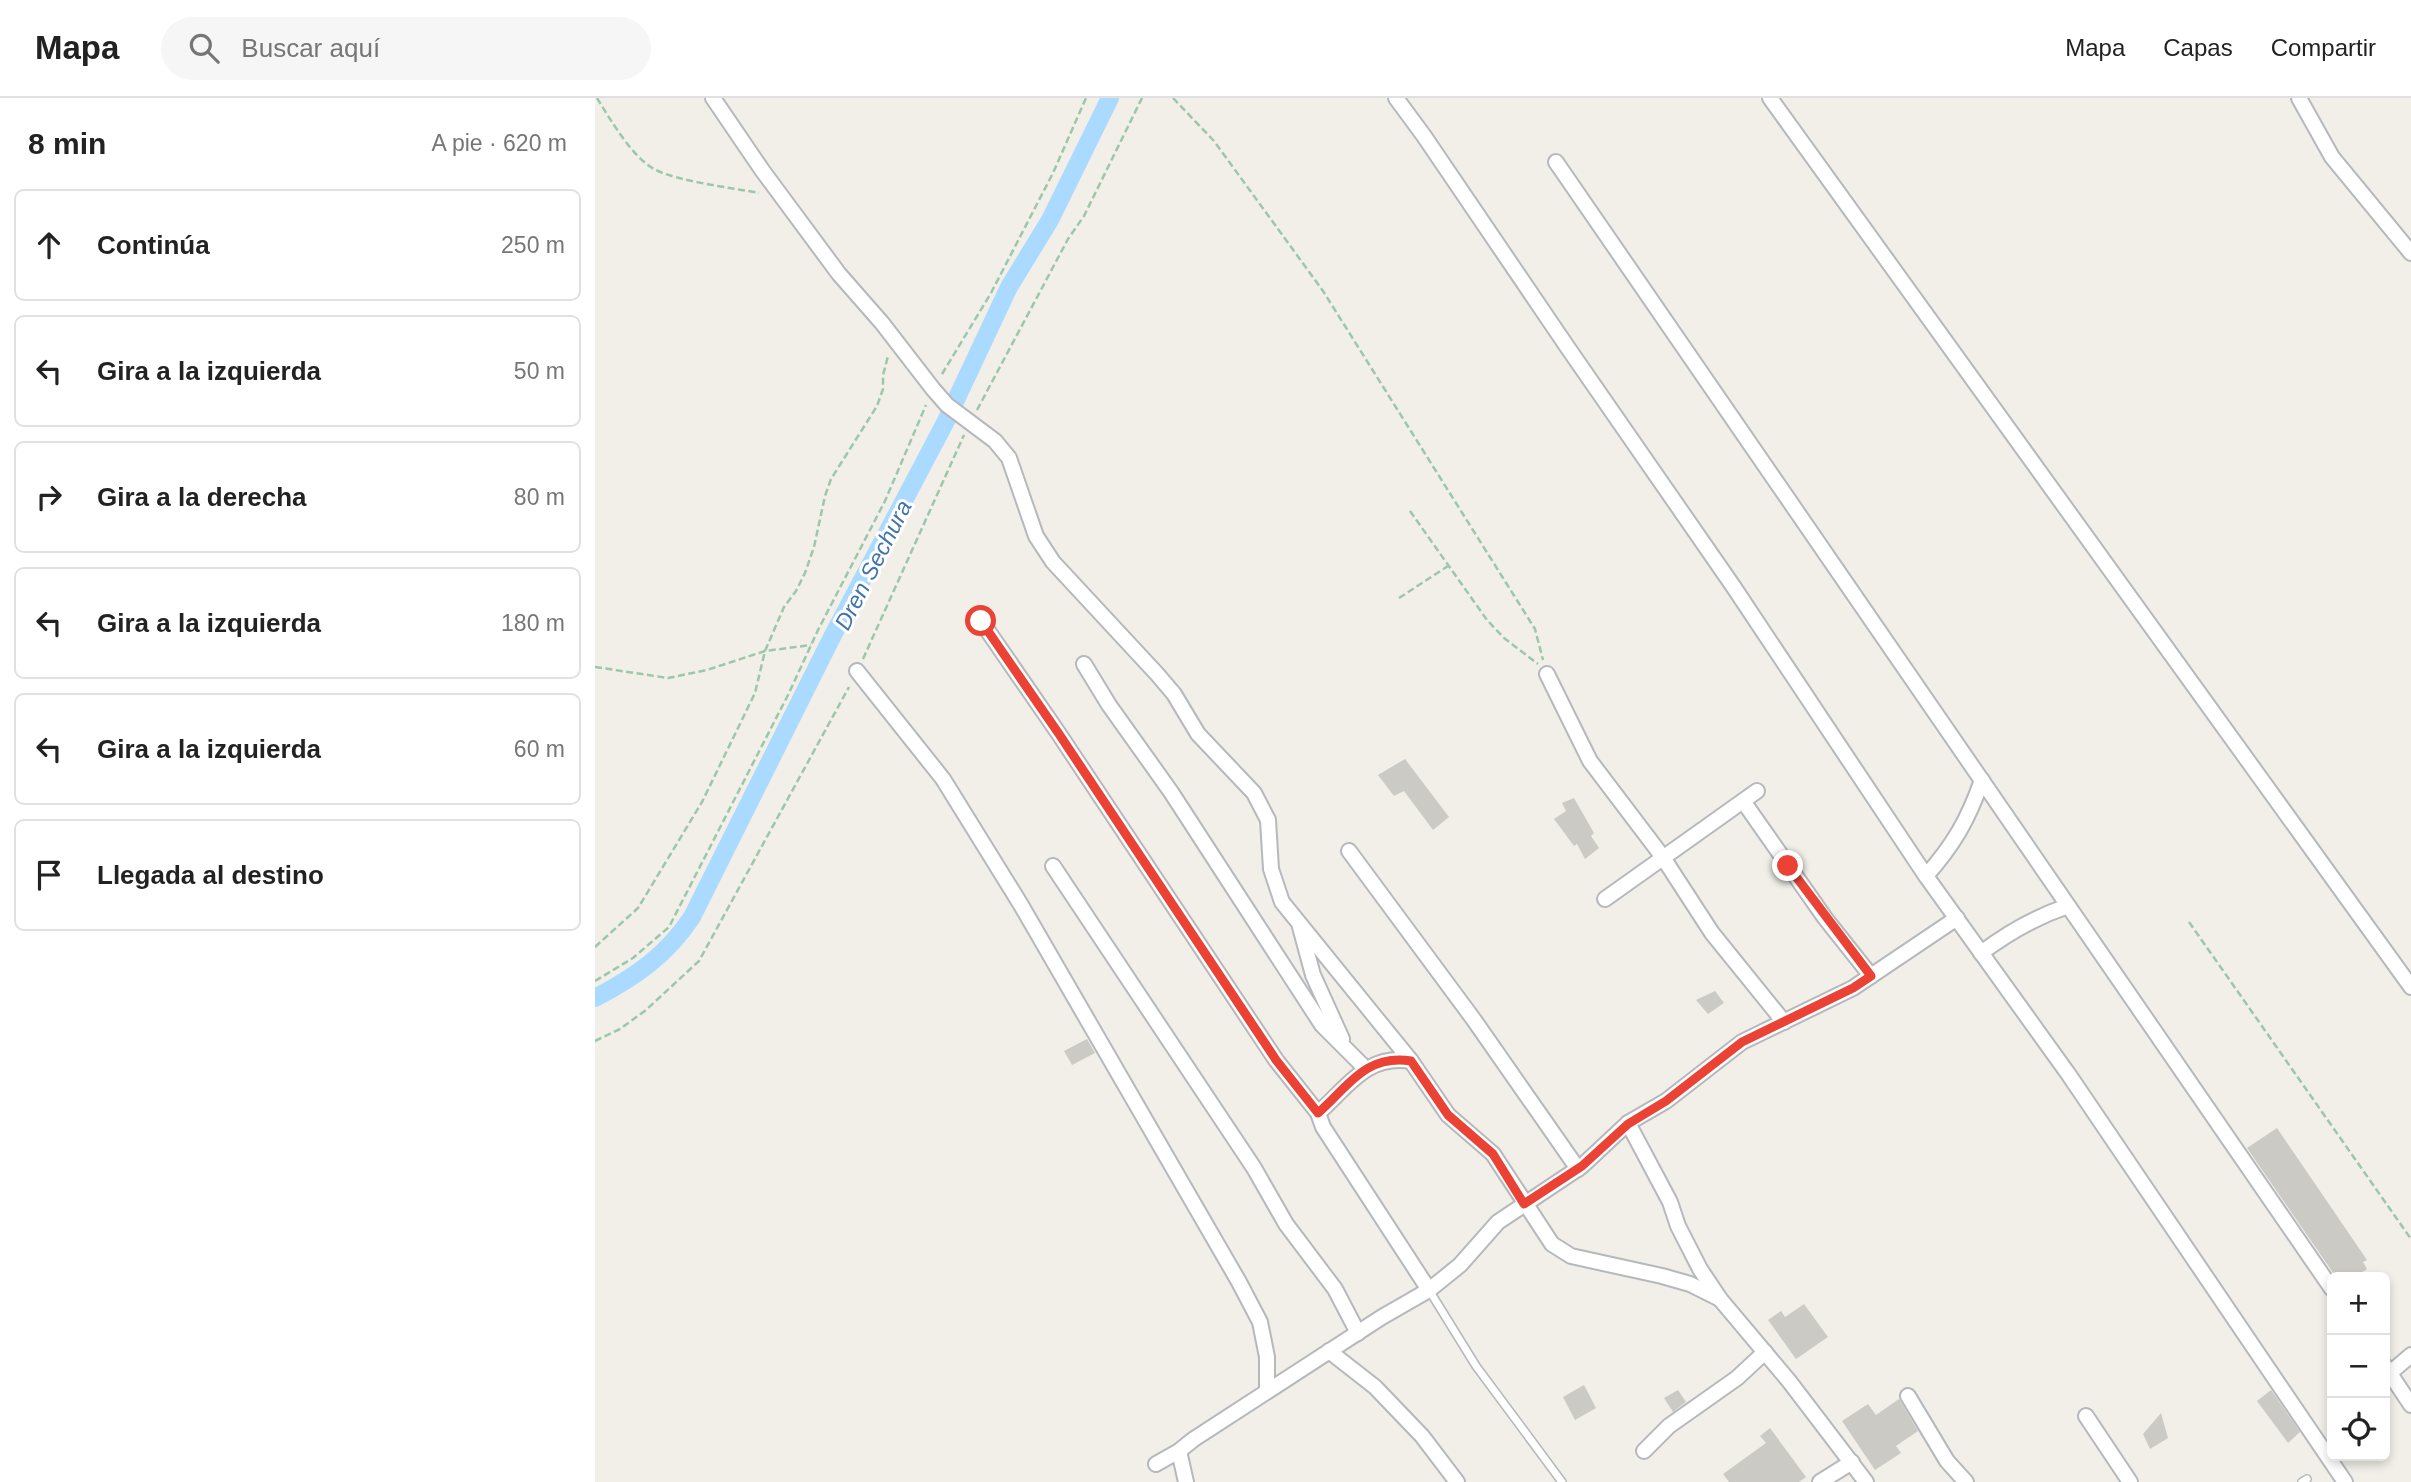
<!DOCTYPE html>
<html lang="es">
<meta charset="utf-8">
<style>
body{margin:0;font-family:Helvetica,sans-serif;background:#f6f6f6;color:#222}
.controls{position:absolute;right:21px;bottom:21px;display:grid;overflow:hidden;border-radius:10px;box-shadow:0 4px 10px #0003}
.controls button{width:63px;height:63px;display:grid;place-items:center;padding:0;border:0;border-bottom:2px solid #e0e0e0;background:#fff;color:#222;font:35px sans-serif}
.stop{position:absolute;width:21px;height:21px;margin:-16px;border:5px solid #ea4335;border-radius:50%;background:#fff}
.stop.end{background:#ea4335;border-color:#fff;box-shadow:0 2px 7px #0008}
.list{margin:0;padding:0;list-style:none}
h2{display:flex;justify-content:space-between;align-items:center;height:91px;margin:0;padding:0 28px;font-size:30px}
h2 small{font-size:23px;font-weight:400;color:#767676}
.list li{display:grid;grid-template-columns:46px 1fr auto;gap:21px;align-items:center;box-sizing:border-box;height:112px;margin:0 14px 14px;padding:0 14px;border:2px solid #e0e0e0;border-radius:10px}
.list b{display:block;font-size:26px;white-space:nowrap}
.list em{font-size:23px;font-style:normal;color:#767676}
.icon{flex:none;width:38px;height:38px;fill:none;stroke:currentColor;stroke-width:2;stroke-linecap:round;stroke-linejoin:round}
.map{position:relative;flex:none;width:1816px;height:1384px;overflow:hidden}
header{display:flex;align-items:center;gap:42px;box-sizing:border-box;height:98px;padding:0 35px;background:#fff;border-bottom:2px solid #e0e0e0}
header strong{font-size:33px}
nav{display:flex;gap:38px;margin-inline-start:auto;font-size:24px}
.search{width:490px;height:63px;background:#f6f6f6;display:flex;align-items:center;gap:18px;box-sizing:border-box;padding:0 24px;border-radius:38px;color:#767676;font-size:26px}
main{display:flex}
aside{flex:1;background:#fff}
.map>svg:first-child{display:block}
.lines{fill:none;stroke-linecap:round;stroke-linejoin:round}
.canal{stroke:#aadaff;stroke-width:18}
.building{fill:#cccac5}
.lane-casing{stroke:#b5b8bc;stroke-width:10}
.street-casing{stroke:#b5b8bc;stroke-width:18}
.path{stroke:#9cc7a9;stroke-width:2.5;stroke-dasharray:7 3.5;stroke-linecap:butt}
.lane{stroke:#fff;stroke-width:7}
.street{stroke:#fff;stroke-width:14}
.route{stroke:#ea4335;stroke-width:9}
.labels{text-anchor:middle;dominant-baseline:central;stroke-width:6;stroke-linejoin:round;paint-order:stroke}
.water-label{font-size:23px;font-style:italic;fill:#4174aa;stroke:#fff}
</style>
<header>
<strong>Mapa</strong>
<div class="search"><svg class="icon" aria-label="search" viewBox="0 0 24 24"><circle cx="10" cy="10" r="6"/><path d="M15 15l6 6"/></svg>Buscar aquí</div>
<nav><a>Mapa</a><a>Capas</a><a>Compartir</a></nav>
</header>
<main>
<aside>
<h2>8 min<small>A pie · 620 m</small></h2>
<ul class="list">
<li><svg class="icon" aria-label="ahead" viewBox="0 0 24 24"><path d="M12 20V5M6 11l6-6 6 6"/></svg><div><b>Continúa</b></div><em>250 m</em></li>
<li><svg class="icon" aria-label="left" viewBox="0 0 24 24"><path d="M17 20v-9H6M10 6l-5 5 5 5"/></svg><div><b>Gira a la izquierda</b></div><em>50 m</em></li>
<li><svg class="icon" aria-label="right" viewBox="0 0 24 24"><path d="M7 20v-9h11M14 6l5 5-5 5"/></svg><div><b>Gira a la derecha</b></div><em>80 m</em></li>
<li><svg class="icon" aria-label="left" viewBox="0 0 24 24"><path d="M17 20v-9H6M10 6l-5 5 5 5"/></svg><div><b>Gira a la izquierda</b></div><em>180 m</em></li>
<li><svg class="icon" aria-label="left" viewBox="0 0 24 24"><path d="M17 20v-9H6M10 6l-5 5 5 5"/></svg><div><b>Gira a la izquierda</b></div><em>60 m</em></li>
<li><svg class="icon" aria-label="arrive" viewBox="0 0 24 24"><path d="M6 21V4h12l-3 4 3 4H6"/></svg><div><b>Llegada al destino</b></div></li>
</ul>
</aside>
<div class="map">
<svg width="1816" height="1384" viewBox="0 0 1816 1384">
<rect width="100%" height="100%" fill="#f1efe8"/>
<g class="lines">
<!-- canal -->
<path class="canal" d="M0,900C40,879 72,857 97,819L237,539L351,323L414,189L455,122L515,0"/>
</g>
<!-- building -->
<g class="building">
<path d="M810,661L854,719L838,732L809,693L799,698L783,677Z"/>
<path d="M979,700L999,735L996,738L1004,750L990,761L982,746L979,748L959,721L971,713L967,705Z"/>
<path d="M1120,893L1129,905L1113,916L1101,902Z"/>
<path d="M492,941L500,955L477,967L469,953Z"/>
<path d="M1682,1030L1772,1162L1768,1164L1772,1171L1760,1179H1741L1652,1050Z"/>
<path d="M1209,1206L1233,1239L1201,1261L1173,1222L1186,1213L1190,1219Z"/>
<path d="M989,1287L1001,1310L980,1322L968,1299Z"/>
<path d="M1083,1292L1091,1304L1078,1314L1069,1300Z"/>
<path d="M1676,1292L1705,1334L1693,1345L1662,1303Z"/>
<path d="M1304,1301L1323,1333L1301,1348L1306,1355L1280,1372L1247,1323L1273,1306L1281,1317Z"/>
<path d="M1566,1315L1573,1340L1555,1351L1548,1336Z"/>
<path d="M1175,1330L1211,1379L1204,1384H1134L1128,1376L1171,1345L1165,1338Z"/>
</g>
<g class="lines">
<!-- lane casing -->
<g class="lane-casing">
<g id="lane">
<path d="M834,1192L881,1268L967,1384"/>
<path d="M1707,1384L1712,1381"/>
</g>
</g>
<!-- street casing -->
<g class="street-casing">
<g id="street">
<path d="M118,0L167,72L244,176L287,225L338,291L352,307L400,343L414,360L441,438L458,464L562,576L579,596L603,636L659,695L673,722L676,771L687,804L816,963L853,1017L898,1056L957,1146L976,1158L1067,1178L1095,1186L1125,1201"/>
<path d="M801,0L829,38L973,250L1138,488L1331,778L1474,977L1750,1384"/>
<path d="M1175,0L1816,889"/>
<path d="M1704,0L1737,59L1816,155"/>
<path d="M961,64L1737,1191"/>
<path d="M386,523L464,636L681,962L723,1015L728,1029L834,1192"/>
<path d="M489,566L514,607L576,694L727,927L770,970"/>
<path d="M262,573L348,681L426,807L644,1184L665,1224L672,1259V1293"/>
<path d="M952,576L995,663L1067,758L1117,835L1189,924"/>
<path d="M1148,703L1230,820L1276,878"/>
<path d="M754,753L879,922L983,1071"/>
<path d="M458,768L659,1070L691,1126L740,1191L763,1235"/>
<path d="M1331,778C1359,746 1373,722 1387,682"/>
<path d="M1010,801L1162,693"/>
<path d="M705,829L718,877L747,941"/>
<path d="M1386,855C1414,834 1440,819 1473,808"/>
<path d="M723,1015C753,989 771,956 816,963"/>
<path d="M1033,1025L1075,1104L1083,1128L1105,1171L1125,1201L1194,1283L1271,1384"/>
<path d="M734,1253L780,1289L827,1338L862,1384"/>
<path d="M1790,1268L1816,1307"/>
<path d="M1795,1275L1816,1257"/>
<path d="M1313,1298L1352,1363L1371,1384"/>
<path d="M1491,1318L1535,1384"/>
<path d="M584,1353L591,1384"/>
<path d="M1049,1353L1074,1328L1142,1280L1170,1254"/>
<path d="M561,1366L584,1353L599,1341L787,1219L834,1192L865,1167L903,1124L987,1068L1033,1025L1071,1003L1147,944L1258,890L1362,820"/>
<path d="M1225,1384L1257,1364"/>
</g>
</g>
<!-- path -->
<g class="path">
<path d="M2,0C15,21 37,59 59,71C80,83 138,90 164,95"/>
<path d="M578,0L619,43L728,193L940,531L948,562"/>
<path d="M347,276L396,195L458,75L491,0"/>
<path d="M382,312L473,141L489,118L547,0"/>
<path d="M815,413L892,522L909,540L943,566"/>
<path d="M804,500L853,468"/>
<path d="M268,561L369,337"/>
<path d="M0,569L73,580L112,572L170,553L216,547"/>
<path d="M1594,824L1816,1141"/>
<path d="M0,849L43,810L107,704L160,595L170,553L189,509L201,493L210,475L219,449L230,398L236,381L282,308L288,291V277L293,258"/>
<path d="M0,883L38,860L74,829L194,595L223,532L290,403L331,307"/>
<path d="M0,943L25,931L51,912L104,863L254,589"/>
</g>
<!-- lane -->
<use href="#lane" class="lane"/>
<!-- street -->
<use href="#street" class="street"/>
</g>
<g class="lines">
<!-- route -->
<path class="route" d="M386,523L464,636L681,962L723,1015C753,989 770,956 816,963L853,1017L898,1056L929,1106L987,1068L1033,1026L1071,1003L1147,944L1258,890L1276,878L1193,768"/>
</g>
<g class="labels">
<!-- water labels -->
<g class="water-label">
<text transform="translate(278 467) rotate(-63)">Dren Sechura</text>
</g>
</g>
</svg>
<div class="controls">
<button>+</button>
<button>−</button>
<button><svg class="icon" aria-label="locate" viewBox="0 0 24 24"><circle cx="12" cy="12" r="6"/><path d="M12 2v4M12 18v4M2 12h4M18 12h4"/></svg></button>
</div>
<div class="stop" style="left:386px;top:523px"></div>
<div class="stop end" style="left:1193px;top:768px"></div>
</div>
</main>
